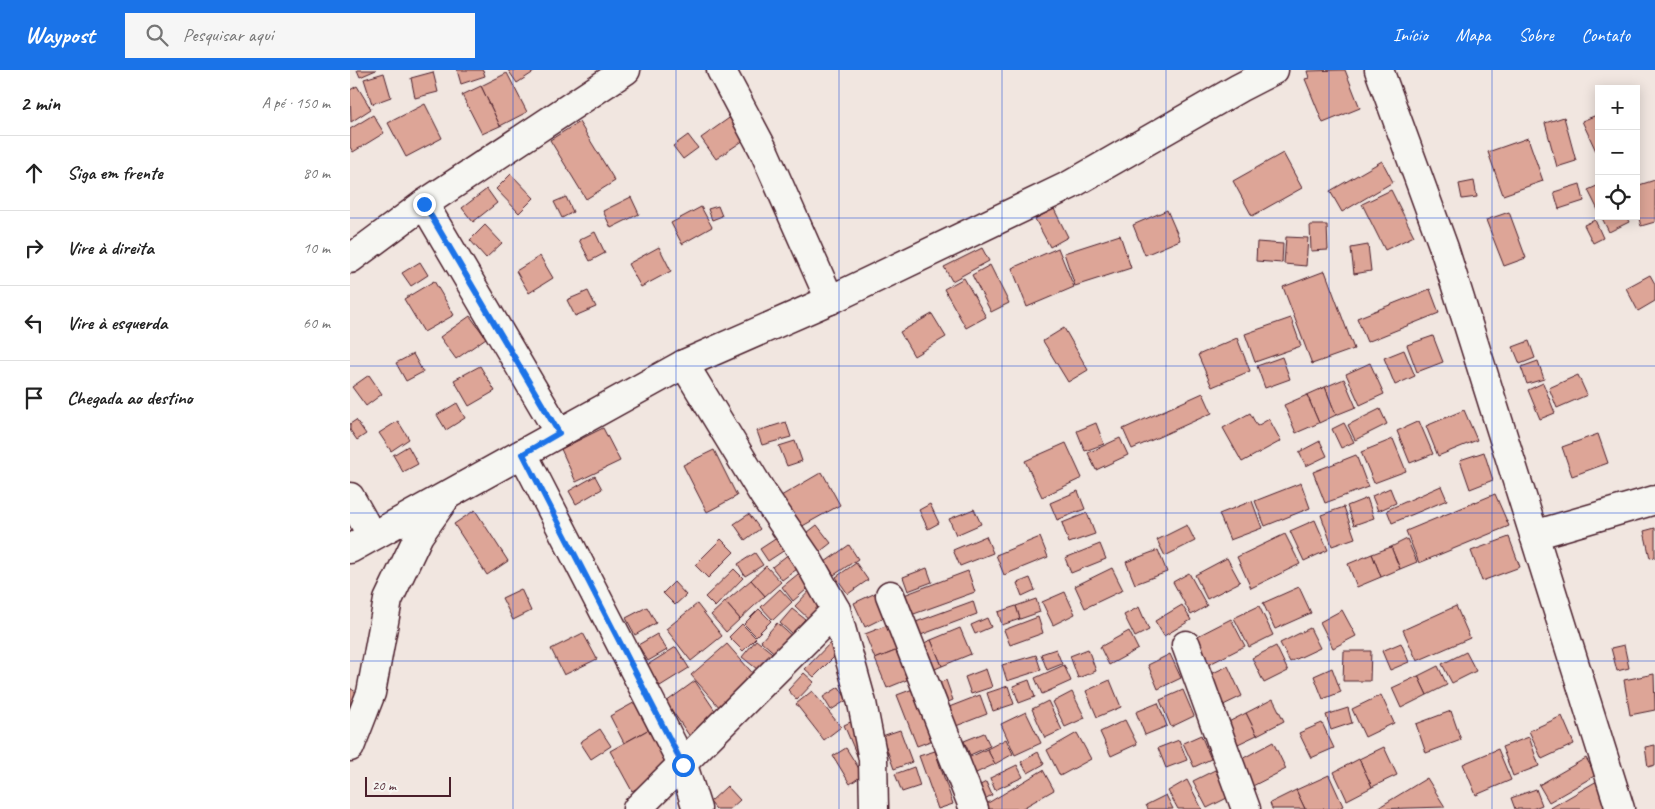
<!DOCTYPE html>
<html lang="pt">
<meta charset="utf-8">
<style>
body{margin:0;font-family:Caveat,sans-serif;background:#f6f6f6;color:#222}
.controls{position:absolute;right:15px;top:15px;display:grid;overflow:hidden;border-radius:0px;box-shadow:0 2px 12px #0003}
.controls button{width:45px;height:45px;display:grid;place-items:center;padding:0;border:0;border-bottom:1px solid #e0e0e0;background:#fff;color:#222;font:25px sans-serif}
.scale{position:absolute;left:15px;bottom:12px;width:86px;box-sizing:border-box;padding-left:5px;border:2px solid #4a1f2b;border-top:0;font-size:14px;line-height:18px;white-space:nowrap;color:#4a1f2b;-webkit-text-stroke:4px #f6f6f2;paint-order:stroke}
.stop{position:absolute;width:15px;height:15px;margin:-11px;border:4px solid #1a73e8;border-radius:50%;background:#fff}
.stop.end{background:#1a73e8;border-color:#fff;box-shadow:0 1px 5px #0008}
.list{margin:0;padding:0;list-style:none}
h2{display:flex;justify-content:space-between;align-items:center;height:65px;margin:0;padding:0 20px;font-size:21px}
h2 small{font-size:16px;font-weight:400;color:#767676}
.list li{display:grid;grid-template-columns:32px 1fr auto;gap:15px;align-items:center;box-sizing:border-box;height:75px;padding:0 20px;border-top:1px solid #e0e0e0}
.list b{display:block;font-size:19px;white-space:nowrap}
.list em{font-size:16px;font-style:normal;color:#767676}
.icon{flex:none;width:28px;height:28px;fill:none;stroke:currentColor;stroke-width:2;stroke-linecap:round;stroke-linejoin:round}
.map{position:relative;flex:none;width:1305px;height:739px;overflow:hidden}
header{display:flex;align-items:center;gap:30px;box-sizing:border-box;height:70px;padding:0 25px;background:#1a73e8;color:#fff}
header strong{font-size:24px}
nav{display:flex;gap:28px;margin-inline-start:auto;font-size:18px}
.search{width:350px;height:45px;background:#f6f6f6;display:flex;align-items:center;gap:12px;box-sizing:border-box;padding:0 18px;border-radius:0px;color:#767676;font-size:19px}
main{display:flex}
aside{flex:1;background:#fff}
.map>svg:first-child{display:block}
.building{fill:#dda597;stroke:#4a1f2b}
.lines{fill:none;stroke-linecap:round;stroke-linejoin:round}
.minor-casing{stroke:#4a1f2b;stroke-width:31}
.minor{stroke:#f6f6f2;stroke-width:28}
.route{stroke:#1a73e8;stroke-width:6}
.grid{fill:none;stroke:#1d4ed8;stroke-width:1;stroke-opacity:0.55}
</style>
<header>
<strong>Waypost</strong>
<div class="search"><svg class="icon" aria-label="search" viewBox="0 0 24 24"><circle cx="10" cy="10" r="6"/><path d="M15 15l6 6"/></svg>Pesquisar aqui</div>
<nav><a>Início</a><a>Mapa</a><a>Sobre</a><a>Contato</a></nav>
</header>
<main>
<aside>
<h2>2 min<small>A pé · 150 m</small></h2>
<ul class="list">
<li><svg class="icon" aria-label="ahead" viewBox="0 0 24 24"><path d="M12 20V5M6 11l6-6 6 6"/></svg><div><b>Siga em frente</b></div><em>80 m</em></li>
<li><svg class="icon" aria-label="right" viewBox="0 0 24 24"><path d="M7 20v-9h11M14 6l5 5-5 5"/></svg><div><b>Vire à direita</b></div><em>10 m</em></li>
<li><svg class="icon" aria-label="left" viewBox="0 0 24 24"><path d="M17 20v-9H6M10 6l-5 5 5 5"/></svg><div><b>Vire à esquerda</b></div><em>60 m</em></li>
<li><svg class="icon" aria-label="arrive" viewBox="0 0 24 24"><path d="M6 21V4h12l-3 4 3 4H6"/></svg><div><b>Chegada ao destino</b></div></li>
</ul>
</aside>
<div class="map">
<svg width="1305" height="739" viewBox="0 0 1305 739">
<rect width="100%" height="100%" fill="#f1e6e0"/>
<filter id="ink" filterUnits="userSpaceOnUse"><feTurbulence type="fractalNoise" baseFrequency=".02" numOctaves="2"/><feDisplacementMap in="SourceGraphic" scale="10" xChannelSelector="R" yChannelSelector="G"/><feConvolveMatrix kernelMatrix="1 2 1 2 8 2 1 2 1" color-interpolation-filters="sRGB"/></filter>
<g filter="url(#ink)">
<!-- building -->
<g class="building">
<path d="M7,0H26L10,7Z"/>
<path d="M107,0H133L135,6L111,14Z"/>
<path d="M158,0H187L167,13Z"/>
<path d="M991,0H995L1010,38L973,53L955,9L959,8L957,1Z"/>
<path d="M83,2L88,22L65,28L61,8Z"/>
<path d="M34,3L41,27L22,34L14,9Z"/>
<path d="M157,3L177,42L150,56L131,16Z"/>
<path d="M7,16L21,39L1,52L0,20Z"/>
<path d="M131,16L150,56L132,64L112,25Z"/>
<path d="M75,34L92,68L56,87L38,53Z"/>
<path d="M1249,44V79L1246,81L1232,51Z"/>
<path d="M23,45L34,63L3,82L0,77V59Z"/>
<path d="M382,46L397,68L366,89L351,68Z"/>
<path d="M1214,47L1226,91L1207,97L1195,53Z"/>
<path d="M229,52L265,111L236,129L200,70Z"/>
<path d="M338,65L348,78L333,89L323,76Z"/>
<path d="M1178,68L1193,111L1153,125L1138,82Z"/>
<path d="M933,83L952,118L902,146L883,111Z"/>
<path d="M1032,91L1043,112L992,142L980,121Z"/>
<path d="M161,104L184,128L169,143L146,119Z"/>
<path d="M1305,110V152L1291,156L1286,138V116Z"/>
<path d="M1124,111L1127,127L1112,129L1109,114Z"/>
<path d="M1230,114L1234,131L1209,139L1204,122Z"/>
<path d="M1249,115V142L1238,120Z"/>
<path d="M137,119L147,133L123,152L112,138Z"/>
<path d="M1041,120L1064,166L1035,180L1012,134Z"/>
<path d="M216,127L223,142L212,148L204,132Z"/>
<path d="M281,127L289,144L261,158L253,141Z"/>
<path d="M368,136L372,146L362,150L358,139Z"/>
<path d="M351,137L362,157L332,174L321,153Z"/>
<path d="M704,139L718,167L700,177L685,149Z"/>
<path d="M817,140L830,170L795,185L783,155Z"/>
<path d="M1159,142L1176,188L1154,196L1136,150Z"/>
<path d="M1251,146H1276L1279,152L1259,162Z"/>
<path d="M1245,150L1253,168L1243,173L1234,155Z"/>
<path d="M135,155L152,173L136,188L120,170Z"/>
<path d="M960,155H977L978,180L961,181Z"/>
<path d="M245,162L255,183L240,191L229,170Z"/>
<path d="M770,165L781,198L725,216L714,183Z"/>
<path d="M936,167L958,168L956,196L934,194Z"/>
<path d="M907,172L933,174L932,193L906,191Z"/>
<path d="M1018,175L1021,201L1004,204L1001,178Z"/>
<path d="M309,177L321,201L291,217L278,194Z"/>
<path d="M632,178L639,191L602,211L594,197Z"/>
<path d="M708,178L724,217L677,237L662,198Z"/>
<path d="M190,186L203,208L179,223L166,201Z"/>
<path d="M70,192L78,205L61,216L52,203Z"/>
<path d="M640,195L659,233L641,242L622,205Z"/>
<path d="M975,201L1004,279L962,294L933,217Z"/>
<path d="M1300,205L1305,214V231L1288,241L1276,218Z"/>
<path d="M614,208L636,247L616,258L594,219Z"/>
<path d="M84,211L104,245L74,262L54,229Z"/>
<path d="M1080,219L1089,243L1017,272L1007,248Z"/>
<path d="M238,221L246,237L225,246L217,230Z"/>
<path d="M582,244L596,267L564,286L550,262Z"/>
<path d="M120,246L136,268L106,289L90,267Z"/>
<path d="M941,248L951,276L905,292L895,264Z"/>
<path d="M714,258L738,300L718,312L693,271Z"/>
<path d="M1083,266L1093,292L1067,302L1057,275Z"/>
<path d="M887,268L900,301L862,317L848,285Z"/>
<path d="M1179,271L1185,288L1170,294L1163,277Z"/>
<path d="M1054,280L1065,306L1045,315L1034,288Z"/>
<path d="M63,284L73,302L56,311L46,293Z"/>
<path d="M932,287L940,309L915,318L907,296Z"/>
<path d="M1188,291L1194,309L1177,314L1171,297Z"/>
<path d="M1020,293L1034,324L1010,335L996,304Z"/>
<path d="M130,296L145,321L119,336L104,310Z"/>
<path d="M19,305L32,324L16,336L2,317Z"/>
<path d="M1228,305L1237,325L1207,338L1199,318Z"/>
<path d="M994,309L1006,337L986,345L975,317Z"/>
<path d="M1193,313L1205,343L1190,349L1178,320Z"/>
<path d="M975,317L986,345L969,353L957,325Z"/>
<path d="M853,323L862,343L782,379L773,359Z"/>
<path d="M957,325L969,353L946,363L934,335Z"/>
<path d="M107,333L115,348L96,360L87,345Z"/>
<path d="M1030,339L1037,354L1005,370L998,355Z"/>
<path d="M1114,340L1127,370L1088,386L1076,356Z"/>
<path d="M900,343L907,356L919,349L931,371L892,392L873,358Z"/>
<path d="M6,350L16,364L7,370L0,360V354Z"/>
<path d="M48,351L59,369L41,381L29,363Z"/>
<path d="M1069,351L1083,384L1060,393L1047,361Z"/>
<path d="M436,352L441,367L412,375L407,361Z"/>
<path d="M746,353L754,374L735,381L727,361Z"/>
<path d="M994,353L1004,372L991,378L982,359Z"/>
<path d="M253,358L270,391L226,412L211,379Z"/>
<path d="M1248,364L1258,393L1222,406L1212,377Z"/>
<path d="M770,368L778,385L746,400L738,383Z"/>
<path d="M1043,369L1056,401L1024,413L1011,382Z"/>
<path d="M445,371L452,391L437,396L429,376Z"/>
<path d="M970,371L977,386L956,396L949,382Z"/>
<path d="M716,373L732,408L692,427L675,391Z"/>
<path d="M58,376L68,394L53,402L43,385Z"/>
<path d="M364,380L387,426L357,442L333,395Z"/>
<path d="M1134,382L1143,410L1120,419L1110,390Z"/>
<path d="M1006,385L1018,417L975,433L963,402Z"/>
<path d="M472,402L490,435L449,458L431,426Z"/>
<path d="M245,406L252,419L226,434L219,421Z"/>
<path d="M951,413L960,438L915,456L905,431Z"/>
<path d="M1091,416L1097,430L1042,453L1037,440Z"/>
<path d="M1040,418L1046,433L1028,441L1022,426Z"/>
<path d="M728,421L735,439L707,450L700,433Z"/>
<path d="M1145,424L1159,456L1069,493L1056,461Z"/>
<path d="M1017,428L1024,448L1004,455L997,436Z"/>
<path d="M902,431L912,458L880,470L869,444Z"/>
<path d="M580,434L589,453L578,459L569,440Z"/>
<path d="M994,437L1005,468L982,476L971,445Z"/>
<path d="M624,439L631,454L606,465L599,449Z"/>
<path d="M125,440L158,491L137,505L104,454Z"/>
<path d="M737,443L745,464L719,473L712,453Z"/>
<path d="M399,444L410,459L395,470L384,454Z"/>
<path d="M965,450L978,480L954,491L940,461Z"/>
<path d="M467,455L481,473L467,484L453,466Z"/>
<path d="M837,455L845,471L815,486L807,470Z"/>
<path d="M1305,458V487L1300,488L1294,461Z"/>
<path d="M436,462L444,474L418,491L410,479Z"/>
<path d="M935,464L950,494L901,518L887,487Z"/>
<path d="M636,466L643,483L610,496L603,480Z"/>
<path d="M690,467L698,487L654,505L646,485Z"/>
<path d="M1159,467L1170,497L1132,511L1121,481Z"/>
<path d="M371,469L384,482L358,508L345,495Z"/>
<path d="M1057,469L1067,492L1050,499L1041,477Z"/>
<path d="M750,474L756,489L721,503L715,488Z"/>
<path d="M499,475L508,489L484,505L475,492Z"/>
<path d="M1041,477L1050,499L1031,507L1022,484Z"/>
<path d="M444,480L454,494L432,510L422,497Z"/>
<path d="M808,480L817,502L785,514L776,492Z"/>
<path d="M405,483L413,495L395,506L388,494Z"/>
<path d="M1022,484L1031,507L1007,517L998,494Z"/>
<path d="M877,488L890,512L857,529L845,505Z"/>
<path d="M506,493L518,510L498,524L486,507Z"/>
<path d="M416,496L431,512L415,526L401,510Z"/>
<path d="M577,498L582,512L558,521L553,507Z"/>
<path d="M762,498L773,520L735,538L725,516Z"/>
<path d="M384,499L393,508L365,537L355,527Z"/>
<path d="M453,500L463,514L443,531L432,517Z"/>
<path d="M618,501L625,522L561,545L554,525Z"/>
<path d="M839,503L857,536L841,545L823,512Z"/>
<path d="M680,508L685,520L672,526L667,513Z"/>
<path d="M401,510L415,526L390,549L375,532Z"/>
<path d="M324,512L336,525L325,535L313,523Z"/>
<path d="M464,516L480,531L461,551L445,536Z"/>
<path d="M949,517L961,543L925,559L913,533Z"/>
<path d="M171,519L181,541L163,550L152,528Z"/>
<path d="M430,519L442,532L423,550L411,537Z"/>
<path d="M530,521L541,544L515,557L504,533Z"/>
<path d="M715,522L725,544L703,555L692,532Z"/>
<path d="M686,529L690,542L670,549L666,536Z"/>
<path d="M623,531L627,544L560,569L555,556Z"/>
<path d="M375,532L390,549L376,562L361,545Z"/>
<path d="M347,534L372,566L341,591L316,559Z"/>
<path d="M832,535L841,550L814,566L805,551Z"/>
<path d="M666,536L670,549L652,555L648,542Z"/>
<path d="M909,536L923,565L899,577L884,548Z"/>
<path d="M1106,536L1120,568L1067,591L1053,560Z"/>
<path d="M297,537L306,553L285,565L276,548Z"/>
<path d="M789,537L799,560L785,567L774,545Z"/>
<path d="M409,539L421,551L406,566L394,554Z"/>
<path d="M442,539L455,549L442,564L430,553Z"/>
<path d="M992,540L1006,566L983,578L970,552Z"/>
<path d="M688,547L693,563L660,575L654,560Z"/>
<path d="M637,548L641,557L625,564L621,555Z"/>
<path d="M881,549L895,576L850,599L836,572Z"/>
<path d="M427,553L444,568L428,586L411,571Z"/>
<path d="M543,553L553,578L525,589L515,564Z"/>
<path d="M392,554L406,568L393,581L379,567Z"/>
<path d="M610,558L621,584L592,596L581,570Z"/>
<path d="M960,558L970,578L940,592L930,573Z"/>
<path d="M779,561L788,579L759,595L750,577Z"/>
<path d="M233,563L247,589L214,605L201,579Z"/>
<path d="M307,564L317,580L298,591L288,575Z"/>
<path d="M485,568L494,577L464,607L455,599Z"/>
<path d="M406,570L426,586L412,603L392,587Z"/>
<path d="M581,570L592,596L573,604L562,578Z"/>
<path d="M1051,573L1059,592L1040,600L1032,581Z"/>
<path d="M377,574L406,607L371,639L341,605Z"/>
<path d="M1274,575L1279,598L1267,601L1261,578Z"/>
<path d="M926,576L938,601L914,613L902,588Z"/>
<path d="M326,577L339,598L310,616L297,595Z"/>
<path d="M553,578L564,607L537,618L525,589Z"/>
<path d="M706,579L712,594L697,600L691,584Z"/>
<path d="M738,579L746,601L728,608L720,586Z"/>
<path d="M994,581H1021L1020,611H993Z"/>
<path d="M1116,582L1126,601L1102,613L1092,594Z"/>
<path d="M820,584L831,608L808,619L798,595Z"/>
<path d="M686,585L691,600L657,611L652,595Z"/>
<path d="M714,595L721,611L692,624L685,608Z"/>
<path d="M878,596L892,626L863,640L848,610Z"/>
<path d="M1088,596L1097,615L1077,625L1068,606Z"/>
<path d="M982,598L991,622L973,629L964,606Z"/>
<path d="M636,599L642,617L621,624L615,607Z"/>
<path d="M454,603L464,612L447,630L438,620Z"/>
<path d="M1304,604L1305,640L1280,645L1274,610Z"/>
<path d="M1068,606L1077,625L1051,638L1042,618Z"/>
<path d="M596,610L603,630L582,639L575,619Z"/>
<path d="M679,610L685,627L669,633L663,616Z"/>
<path d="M760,610L771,637L747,647L736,621Z"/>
<path d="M345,611L370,648L341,668L316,632Z"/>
<path d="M658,616L664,634L643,641L637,623Z"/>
<path d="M489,617L497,630L481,640L473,627Z"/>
<path d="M0,618L10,625L0,639Z"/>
<path d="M563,619L583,670L567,676L547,625Z"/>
<path d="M833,620L844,646L821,657L810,630Z"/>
<path d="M462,621L491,657L474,670L446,634Z"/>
<path d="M722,622L735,648L715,657L703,632Z"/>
<path d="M630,625L637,644L588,663L581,644Z"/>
<path d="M1031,625L1044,653L1015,667L1002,639Z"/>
<path d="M923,629L934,651L907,665L896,643Z"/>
<path d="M289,630L303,657L274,673L260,646Z"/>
<path d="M698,631L712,660L695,668L682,639Z"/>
<path d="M808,633L817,656L795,665L786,642Z"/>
<path d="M998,638L1002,653L981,660L976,645Z"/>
<path d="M1101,641L1111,670L1076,683L1066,654Z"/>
<path d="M676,642L691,673L665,685L651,654Z"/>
<path d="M896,643L907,665L871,682L861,661Z"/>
<path d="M1212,646L1224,674L1192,689L1179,661Z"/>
<path d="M505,650L519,684L508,688L494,655Z"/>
<path d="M775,650L787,674L761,686L750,662Z"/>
<path d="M972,653L984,678L961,688L949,663Z"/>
<path d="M303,657L325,698L282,721L260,681Z"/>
<path d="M250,659L261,676L241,689L230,672Z"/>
<path d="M550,660L562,692L544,699L532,666Z"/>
<path d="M634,663L640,676L620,685L614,671Z"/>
<path d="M727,663L741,689L710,706L697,680Z"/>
<path d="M851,665L861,689L844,697L833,673Z"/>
<path d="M1179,667L1189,696L1163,706L1152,677Z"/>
<path d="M656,669L663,684L645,694L637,679Z"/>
<path d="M829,670L837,690L816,698L808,678Z"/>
<path d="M923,672L936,699L889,723L877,697Z"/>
<path d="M1305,675V695L1298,697L1295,677Z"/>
<path d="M1034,677L1047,705L1022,717L1009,689Z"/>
<path d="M496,678L513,705L500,714L483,686Z"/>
<path d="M637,679L645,694L626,703L618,688Z"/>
<path d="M1148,679L1161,710L1126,725L1113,694Z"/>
<path d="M585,681L603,734L588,739L569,686Z"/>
<path d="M688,682L694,694L678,703L671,692Z"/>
<path d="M1236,688L1246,705L1199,732L1189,715Z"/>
<path d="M1009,689L1022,717L997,730L984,702Z"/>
<path d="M667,695L673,707L645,720L640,708Z"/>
<path d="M564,697L570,716L552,722L545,704Z"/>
<path d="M693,700L704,720L671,739H628Z"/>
<path d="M865,700L879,727L857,738L843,711Z"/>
<path d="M979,705L993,736L987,739H955L946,720Z"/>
<path d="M1077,708L1095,737L1026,739Z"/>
<path d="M837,710L852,739H828L818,721Z"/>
<path d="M1247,711L1263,739H1199Z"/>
<path d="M636,712L642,725L623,735L617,722Z"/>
<path d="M377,716L390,730L380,739H366L360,732Z"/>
<path d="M1186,719L1192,735L1182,739H1165L1161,728Z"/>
<path d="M946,720L955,739H922L920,733Z"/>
<path d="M816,725L823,739H798L796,735Z"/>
</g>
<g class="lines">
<!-- minor casing -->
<g class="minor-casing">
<g id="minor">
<path d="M371,0L413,79L480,230"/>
<path d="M1029,0L1094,178L1270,739"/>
<path d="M74,134L209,363"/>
<path d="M0,189L74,134L276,0"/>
<path d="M173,384L333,695L347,739"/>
<path d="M0,427L22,466"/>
<path d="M1184,465L1305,430"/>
<path d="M0,479L334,294L480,230L720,115L889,18L924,0"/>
<path d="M540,525L624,739"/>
<path d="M486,540L512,633L523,689L524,739"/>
<path d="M836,575L896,739"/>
<path d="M0,677L21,623L38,530L69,465L94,430"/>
<path d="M287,739L486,540L458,490L413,424L334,294"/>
</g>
</g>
<!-- minor -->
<use href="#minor" class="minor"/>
</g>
</g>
<g class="lines" filter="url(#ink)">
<!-- route -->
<path class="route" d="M74,134L209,363L173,384L333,695"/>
</g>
<!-- grid -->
<path class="grid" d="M163,0V739M326,0V739M489,0V739M652,0V739M816,0V739M979,0V739M1142,0V739M0,148H1305M0,296H1305M0,443H1305M0,591H1305"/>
</svg>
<div class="controls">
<button>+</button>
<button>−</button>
<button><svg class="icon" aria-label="locate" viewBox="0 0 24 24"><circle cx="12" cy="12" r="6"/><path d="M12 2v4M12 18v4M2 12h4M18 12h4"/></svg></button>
</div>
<div class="scale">20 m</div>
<div class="stop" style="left:333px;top:695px"></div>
<div class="stop end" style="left:74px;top:134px"></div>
</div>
</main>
